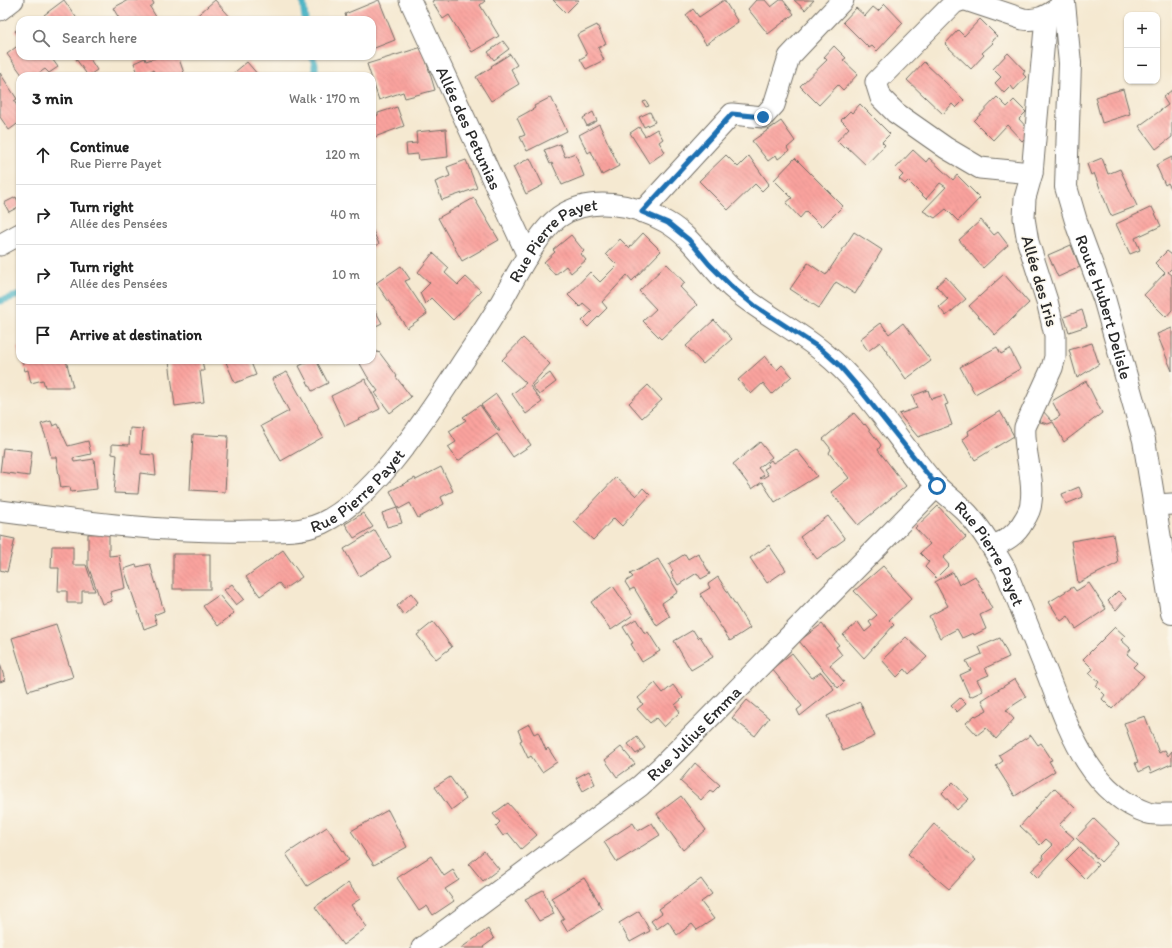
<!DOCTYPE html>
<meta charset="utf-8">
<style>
body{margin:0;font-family:Itim,sans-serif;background:#f2f2f2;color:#222}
.controls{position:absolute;right:12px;top:12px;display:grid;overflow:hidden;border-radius:8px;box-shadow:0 1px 3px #0004}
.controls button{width:36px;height:36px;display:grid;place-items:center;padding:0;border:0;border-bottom:1px solid #e0e0e0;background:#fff;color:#222;font:20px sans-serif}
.stop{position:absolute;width:12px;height:12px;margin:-9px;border:3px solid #1f6fb2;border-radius:50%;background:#fff}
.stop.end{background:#1f6fb2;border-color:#fff;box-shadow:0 1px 4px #0008}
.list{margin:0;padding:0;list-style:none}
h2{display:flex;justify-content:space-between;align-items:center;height:52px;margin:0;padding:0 16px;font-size:17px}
h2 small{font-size:13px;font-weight:400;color:#767676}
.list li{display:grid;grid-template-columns:26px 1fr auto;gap:12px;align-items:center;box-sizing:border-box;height:60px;padding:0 16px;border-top:1px solid #e0e0e0}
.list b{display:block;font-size:15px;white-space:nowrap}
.list p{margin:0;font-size:13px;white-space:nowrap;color:#767676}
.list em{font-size:13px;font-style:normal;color:#767676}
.icon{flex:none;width:22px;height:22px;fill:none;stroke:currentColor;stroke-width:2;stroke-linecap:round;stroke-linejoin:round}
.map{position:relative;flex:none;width:1172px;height:948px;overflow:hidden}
.search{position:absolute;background:#fff;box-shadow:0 1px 3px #0004;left:16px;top:16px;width:360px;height:44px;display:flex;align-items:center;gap:10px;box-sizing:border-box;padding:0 14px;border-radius:12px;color:#767676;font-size:15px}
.panel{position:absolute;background:#fff;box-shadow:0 1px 3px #0004;left:16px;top:72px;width:360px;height:292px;border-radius:12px}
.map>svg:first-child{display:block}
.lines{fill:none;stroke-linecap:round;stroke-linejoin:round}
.stream{stroke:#45b1c3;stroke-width:7}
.building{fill:url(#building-back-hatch)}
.minor-casing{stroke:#726e65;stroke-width:23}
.secondary-casing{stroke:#726e65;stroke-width:24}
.minor{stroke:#fff;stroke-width:21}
.secondary{stroke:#fff;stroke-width:22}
.route{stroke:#1f6fb2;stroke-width:5}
.labels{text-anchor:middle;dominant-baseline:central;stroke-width:3;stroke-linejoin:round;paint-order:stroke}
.street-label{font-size:17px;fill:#2b2b2b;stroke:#fbf7ec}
</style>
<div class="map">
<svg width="1172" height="948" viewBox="0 0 1172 948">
<defs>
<pattern id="building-back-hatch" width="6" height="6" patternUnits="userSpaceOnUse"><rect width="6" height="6" fill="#faa39e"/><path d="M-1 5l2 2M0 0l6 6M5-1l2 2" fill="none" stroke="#d68c88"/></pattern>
</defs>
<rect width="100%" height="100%" fill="#fbf7ec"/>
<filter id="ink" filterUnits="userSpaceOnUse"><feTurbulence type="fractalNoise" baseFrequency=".025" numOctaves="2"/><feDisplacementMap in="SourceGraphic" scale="8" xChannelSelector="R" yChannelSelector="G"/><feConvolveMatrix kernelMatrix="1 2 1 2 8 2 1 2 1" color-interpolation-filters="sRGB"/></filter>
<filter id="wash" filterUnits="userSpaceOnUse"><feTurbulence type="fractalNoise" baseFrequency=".012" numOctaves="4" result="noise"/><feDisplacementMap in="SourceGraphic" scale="16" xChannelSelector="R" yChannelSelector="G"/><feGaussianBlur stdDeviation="0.9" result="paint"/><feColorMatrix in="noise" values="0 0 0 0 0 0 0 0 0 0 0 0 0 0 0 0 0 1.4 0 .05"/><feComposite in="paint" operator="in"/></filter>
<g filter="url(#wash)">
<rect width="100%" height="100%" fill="#f5e9d1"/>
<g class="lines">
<!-- stream -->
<g class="stream">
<path d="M303,0L305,20"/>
<path d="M312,56L315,64V76"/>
<path d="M0,301L20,295"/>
</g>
</g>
<g id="blocks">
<!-- building -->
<g class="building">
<path d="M64,0L78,20H47L44,15Z"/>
<path d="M128,0H152L154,4L150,7L158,20H120L113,8Z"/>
<path d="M215,0L233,20H194L193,19Z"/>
<path d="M379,0L395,40L372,49V20H347L345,14Z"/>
<path d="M435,0H484L485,1L480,5L499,36L472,52L449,15L443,19L432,1Z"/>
<path d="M553,0H579L566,13Z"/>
<path d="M724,0L738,22L706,44L686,15L693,9L699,17Z"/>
<path d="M756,0H765L771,7L780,0H783L794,14L768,34L748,9Z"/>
<path d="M794,0H814L805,10Z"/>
<path d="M885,4L903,23L877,51L872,46L869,48L843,22L856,8L865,16L873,7L878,11Z"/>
<path d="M980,19L997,36L991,41L993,43L982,53L984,55L971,69L945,44L958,30L964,36Z"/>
<path d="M597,25L606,44L598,48L604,60L586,69L580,59L587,55L577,35Z"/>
<path d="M20,27V37L15,31Z"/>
<path d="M503,41L509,49L494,60L488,52Z"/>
<path d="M20,44V56H50L58,67L49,73L45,69L35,76H23L7,54Z"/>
<path d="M834,46L846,58L843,60L858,74L843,90L838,85L819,105L800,86L827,60L824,57Z"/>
<path d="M422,47L435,90L405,98L403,92L379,100L367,64Z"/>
<path d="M1008,53L1025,71L1023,74L1026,77L1014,90L1011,86L1004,93L995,83L1001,77L993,69Z"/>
<path d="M510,54L517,65L511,69L519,84L491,101L476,77L492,67L491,66Z"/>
<path d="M74,56H93L94,57L90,59L97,70L88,76Z"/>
<path d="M160,56H178L185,76H155L153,70L139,76L134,63L145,58L146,61Z"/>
<path d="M247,62L259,76H230Z"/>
<path d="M924,62L964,100L956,108L952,104L943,114L907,80Z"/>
<path d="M0,73L17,99L14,101L20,110V122L9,130L0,117Z"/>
<path d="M1123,89L1130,114L1102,123L1095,97Z"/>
<path d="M1172,90V137L1156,149L1139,126L1168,105L1163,97Z"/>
<path d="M551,97L567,131L527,151L520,137L525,135L517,118L535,108L534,106Z"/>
<path d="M997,97L1007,107L1014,100L1026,112L1019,119L1029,130V134L1022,141L1007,125L993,140L974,121Z"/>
<path d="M646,101L649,106L646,107L643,102Z"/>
<path d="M860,104L890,134L882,142L885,145L866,165L846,146L844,148L837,141L849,128L841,120L850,111L852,113Z"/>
<path d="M397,107L404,126L372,138V117L378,115V113Z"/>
<path d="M593,112L597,121L587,126L583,118Z"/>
<path d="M650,112L655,122L644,127L639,117Z"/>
<path d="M781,121L795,141L787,148L789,151L778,159L776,155L768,161L752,141Z"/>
<path d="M599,124L619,166L602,175L591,151L588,153L579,135Z"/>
<path d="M639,127L645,136L657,129L663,139L659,142L665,152L649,163L630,133Z"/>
<path d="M446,129L448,157L419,160L418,154L407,155L406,144L417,143L416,132Z"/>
<path d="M560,144L565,157L575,153L584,176L562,185L552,163L550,164L544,150Z"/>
<path d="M913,150L926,162L929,158L953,180L957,175L980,198L958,221L946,209L935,218L923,211L946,187L940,183L926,199L908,181L905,184L899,179L903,175L896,168Z"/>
<path d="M726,155L738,167L749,156L769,184L762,191L755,184L728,210L699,181Z"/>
<path d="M1172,157V190L1168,183L1165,185L1156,165Z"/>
<path d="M530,158L543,185L526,194L513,167Z"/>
<path d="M795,158L843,206L822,227L806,211L800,218L786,203L792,198L774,180Z"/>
<path d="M1102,158L1108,174L1120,169L1137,206L1111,216L1094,173L1091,175L1087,164Z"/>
<path d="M466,160L477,188L442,200L435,182L450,176L447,167Z"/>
<path d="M16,197L20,206L9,212L4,203Z"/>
<path d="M474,198L499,240L462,261L438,218Z"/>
<path d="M1152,207L1161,226L1135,238L1140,250L1130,254L1116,224Z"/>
<path d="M981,220L994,235L998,232L1008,245L983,268L959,240Z"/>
<path d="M372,229L379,244L372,248Z"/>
<path d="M854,232L882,250L855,294L836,282L819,308L790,289L808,263L826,275Z"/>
<path d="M643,233L661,251L632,281L627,275L602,302L607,308L588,327L582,321L592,311L583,303L580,307L568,295L590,272L600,282L617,265L606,254L620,239L629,248Z"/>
<path d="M571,235L584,251L581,254L586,260L571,273L566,266L555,275L544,262L555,252L553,250Z"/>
<path d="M1071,245L1080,267L1058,277L1048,255Z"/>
<path d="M1167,251L1172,255V268L1168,272L1172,275V310L1166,317L1144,295L1165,273L1155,263Z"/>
<path d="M433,253L449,268L445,273L458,285L466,277L481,291L453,320L431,298L425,304L420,293L430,283L418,272Z"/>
<path d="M667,264L685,283L680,287L697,305L661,339L643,321L656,309L639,291Z"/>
<path d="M401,266L410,279L405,281L427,314L407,328L376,283Z"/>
<path d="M1004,274L1029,303L995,335L969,306Z"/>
<path d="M946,277L966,299L946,316L939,307L948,299L936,286Z"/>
<path d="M372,305L382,323L372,328Z"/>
<path d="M1082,310L1087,326L1069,332L1064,317Z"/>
<path d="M714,320L732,339L703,364L686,346Z"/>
<path d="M881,323L889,334L903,323L931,361L906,379L880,342L868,351L860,339Z"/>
<path d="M1172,328V371L1157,334Z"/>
<path d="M523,338L550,364L530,386L542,402L526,414L512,394L526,383L502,360Z"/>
<path d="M1092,343L1099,364L1077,378L1069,350Z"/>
<path d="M373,346L378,353L379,352L397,376L396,377L411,397L390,413L375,393L378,391L367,376L358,360H372Z"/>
<path d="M20,347V357L17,348Z"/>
<path d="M997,347L1001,354L1010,349L1020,369L975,394L960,367Z"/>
<path d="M765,356L777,370L782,365L792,376L772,394L763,383L751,394L738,380Z"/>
<path d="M22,360H66L73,387H45L43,380L31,383L28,370L25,371Z"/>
<path d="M164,360H202L204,371H200L204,402L175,406L169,361L165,362Z"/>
<path d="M225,360H250L256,375L235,383Z"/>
<path d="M311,360H316L328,383L312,391L299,366Z"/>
<path d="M287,372L323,437L281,461L261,426L289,411L272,379Z"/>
<path d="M550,373L556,382L539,395L532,386Z"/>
<path d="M365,379L380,409L345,426L331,396Z"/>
<path d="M1086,381L1102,413L1064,442L1053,422L1048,424L1040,422L1042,410L1052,421L1060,416L1052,401Z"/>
<path d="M648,385L662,400L642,418L629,403Z"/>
<path d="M928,390L931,399L944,395L948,404L945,405L952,425L918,437L899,414L917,408L912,396Z"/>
<path d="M496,394L531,445L513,457L497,434L458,461L448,447L456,442L449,431L466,420L463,417L480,405L498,431H500L481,405Z"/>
<path d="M1000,411L1014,436L975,460L962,439L969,435L968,431Z"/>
<path d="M854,413L864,425L865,424L881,445L878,450L906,486L858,525L831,492L849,478L829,453L831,449L823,439Z"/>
<path d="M51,421L53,426L58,424L68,446L88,441L91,454L73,458L74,462L94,459L97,489L71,492L70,487L61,488L56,457H51L47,440L41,424Z"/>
<path d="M130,428L143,429L141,454L154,455L156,475L140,473L138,494L114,493L117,455L112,454V444L129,445Z"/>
<path d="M193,434L228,436L225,492L190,490Z"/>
<path d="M760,442L772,457L758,468L764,475L760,478L761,479L768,475L764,469L769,466L767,463L771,460L773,463L796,449L817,476L775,502L762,482L752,489L733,464Z"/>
<path d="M3,448L32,451L29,476L0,472Z"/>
<path d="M441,467L453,491L441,497L444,504L418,518L410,503L399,509L390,491L415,478L416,480Z"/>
<path d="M616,477L636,496L643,488L650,495L622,526L614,518L593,540L574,522Z"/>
<path d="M1079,487L1083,497L1066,504L1062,494Z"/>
<path d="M938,506L966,537L943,558L949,565L936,578L925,567L929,562L920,553L930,544L915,528Z"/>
<path d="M397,508L402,523L387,527L382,513Z"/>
<path d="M363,513L373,527L354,538L345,524Z"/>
<path d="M828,516L845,539L817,559L800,537Z"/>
<path d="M375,530L391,557L359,576L344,549Z"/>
<path d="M109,533V556L119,555L125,588L110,592L112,601L102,604L88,566V534Z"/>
<path d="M1113,534L1118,563L1078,583L1071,541Z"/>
<path d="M0,536L15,539L7,572L0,570Z"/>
<path d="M769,545L786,570L767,583L750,558Z"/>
<path d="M52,546H73V565H86L95,591H82V603H67V591H58L59,568H51Z"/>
<path d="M283,550L302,577L284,589L279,583L260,596L246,577Z"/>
<path d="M698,553L710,574L701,579L697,573L678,585L671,573L673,571L669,564L685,554L688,559Z"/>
<rect x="173" y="554" width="37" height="35"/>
<path d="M658,559L678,592L662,603L670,617L657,626L634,588L630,590L625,582L633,577L630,574Z"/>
<path d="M150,564L164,611L154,615L157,624L144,629L124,569L136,565L137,567Z"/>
<path d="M883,566L912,598L889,620L894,625L864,658L843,635L858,622L865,632L872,626L869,622L877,615L854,591Z"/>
<path d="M953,572L959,585L975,576L992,609L980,615L986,629L974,635L973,633L962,638L957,629L940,638L929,616L948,606L935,582Z"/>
<path d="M718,577L750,628L730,641L700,594L710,588L708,584Z"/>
<path d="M1089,583L1106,609L1076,629L1068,616L1061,621L1049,602L1073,587L1076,591Z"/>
<path d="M232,584L244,599L236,605L224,590Z"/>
<path d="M613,586L633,615L611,630L591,602Z"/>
<path d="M1118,591L1126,599L1116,610L1108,601Z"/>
<path d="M411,593L418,602L404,615L397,606Z"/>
<path d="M219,595L234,613L218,626L203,606Z"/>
<path d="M636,619L645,634L648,632L660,651L642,662L631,644L633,643L623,627Z"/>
<path d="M433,622L452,647L436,659L417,635Z"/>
<path d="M56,624L73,677L28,691L12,638Z"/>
<path d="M822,624L839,645L836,647L842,655L830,665L844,682L838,688L799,641Z"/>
<path d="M1115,627L1125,636L1121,640L1131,649L1127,654L1137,663L1133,667L1144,676L1112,709L1102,699L1105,695L1096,686L1099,682L1089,673L1093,669L1083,659Z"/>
<path d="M693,630L698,638L700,636L713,657L691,670L674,641Z"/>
<path d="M906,637L927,657L909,674L905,669L897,677L882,660Z"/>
<path d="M1000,638L1009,657L985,668L989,675L977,680L983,691L970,697L960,675L971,670L966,661L982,654L979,647Z"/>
<path d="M792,653L812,678L821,672L834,689L800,716L797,710L802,706L772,669Z"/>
<path d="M0,664L5,680L0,682Z"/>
<path d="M1015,679L1026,697L1006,710L1014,719L996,739L986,728L977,735L966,723L975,715L976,716L987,710L982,700Z"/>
<path d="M655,683L663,693L673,685L683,698L675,705L680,712L664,727L656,718L650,723L637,709L643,704L638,698Z"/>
<path d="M960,698L966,704L957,712L951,706Z"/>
<path d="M747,700L769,718L755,736L732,718Z"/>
<path d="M860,702L875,736L843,751L827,716Z"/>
<path d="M1145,716L1159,753L1165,750L1168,756L1172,751V765L1171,764L1151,773L1149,767L1139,772L1135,763L1138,762L1124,723Z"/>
<path d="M529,724L534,734L538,732L546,750L548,748L557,762L542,772L531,756L528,758L520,741L522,740L518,730Z"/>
<path d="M1031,735L1038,745L1041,743L1052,760L1049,761L1055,771L1015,796L996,766L1003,761L999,755Z"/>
<path d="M637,737L645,748L636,754L628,744Z"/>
<path d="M621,747L635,764L617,777L605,760Z"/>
<path d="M695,763L720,785L713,792L710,790L701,800L680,781Z"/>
<path d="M589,771L595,784L583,791L576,778Z"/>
<path d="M450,777L466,799L451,810L435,787Z"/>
<path d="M953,782L969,799L957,810L942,793Z"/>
<path d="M1054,788L1075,808L1059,825L1074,838L1038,878L1031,871L1044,859L1042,856L1053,845L1046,839L1040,845L1020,826Z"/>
<path d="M681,796L706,830L683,850L657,814Z"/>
<path d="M508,803L537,835L521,849L508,833L503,836L496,826L500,822L493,814Z"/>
<path d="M388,810L407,847L374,865L351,831Z"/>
<path d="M1094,819L1119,843L1101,862L1076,838Z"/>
<path d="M633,823L638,831L652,823L660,835L617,862L604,842Z"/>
<path d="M934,824L976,860L949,889L908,854Z"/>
<path d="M327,827L349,860L307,886L286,854Z"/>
<path d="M1079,847L1098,865L1085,879L1066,860Z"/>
<path d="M484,851L499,869L483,881L469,864Z"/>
<path d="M431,856L444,876L453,870L459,880L445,889L454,901L433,915L427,906L419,911L397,878Z"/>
<path d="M584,878L599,902H598L602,909L567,931L561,921L564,919L551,898Z"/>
<path d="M701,879L712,894L701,902L714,919L697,930L692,924L677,935L668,921L657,929L651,921L662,913L659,909Z"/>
<path d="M348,883L360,899L351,905L367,927L343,945L315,907Z"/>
<path d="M543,890L554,914L539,921L525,899Z"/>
<path d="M639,911L650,931L630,942L619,923Z"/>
<path d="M488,929L494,939L483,947L484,948H461Z"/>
</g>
</g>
</g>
<g filter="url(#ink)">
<use href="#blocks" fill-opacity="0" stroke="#726e65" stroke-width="1"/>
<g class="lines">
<!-- minor casing -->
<g class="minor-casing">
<g id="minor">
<path id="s1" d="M410,0L528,256"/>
<path d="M962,0L954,3L876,82L881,98L896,113L946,148L980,168L1032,173"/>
<path d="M966,0L1023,19C1036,21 1045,17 1055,10"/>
<path d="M0,10L13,0"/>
<path d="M642,212L732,114L763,117L774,105L789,57L843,0"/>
<path d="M0,245L20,234"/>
<path d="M1155,505L1172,504"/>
<path id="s2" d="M0,511C83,522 166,533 250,531C274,531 300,533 322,523C375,498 425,419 457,371C471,349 487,327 500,304C514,280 537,233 559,217C591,195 634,204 666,222C693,237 709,267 731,287C759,312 794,328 823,352C868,388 897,440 934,483C944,494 958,503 968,514C983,531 994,550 1005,569C1019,604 1033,638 1047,673C1068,727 1088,792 1148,813C1155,815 1165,814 1172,814"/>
<path d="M992,546C1006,541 1016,535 1023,522C1027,516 1031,508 1031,502C1035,478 1023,452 1025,427L1052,368L1055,357V335L1047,301L1028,242L1024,218L1025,198L1032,173L1046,17"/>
<path id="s3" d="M422,948L640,786L662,766L937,486"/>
</g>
</g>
<!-- secondary casing -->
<g class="secondary-casing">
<g id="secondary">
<path id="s4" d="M1062,0L1064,3L1070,63L1066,187L1078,228L1104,298L1144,440L1172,613"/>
</g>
</g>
<!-- minor -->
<use href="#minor" class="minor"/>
<!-- secondary -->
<use href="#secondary" class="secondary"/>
</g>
</g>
<g class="lines" filter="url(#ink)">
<!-- route -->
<path class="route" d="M763,117L732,114L642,212L668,223L689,240L709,264L731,286L755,306L821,349L839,365L858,387L937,486"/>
</g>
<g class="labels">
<!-- street labels -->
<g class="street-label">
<text stroke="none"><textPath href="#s1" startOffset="141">Allée des Petunias</textPath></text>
<text stroke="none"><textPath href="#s2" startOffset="696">Rue Pierre Payet</textPath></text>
<text transform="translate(1040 281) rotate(74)">Allée des Iris</text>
<text stroke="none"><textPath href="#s4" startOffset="314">Route Hubert Delisle</textPath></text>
<text stroke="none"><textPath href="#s2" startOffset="372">Rue Pierre Payet</textPath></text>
<text stroke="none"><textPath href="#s2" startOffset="1296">Rue Pierre Payet</textPath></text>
<text stroke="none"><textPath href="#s3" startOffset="347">Rue Julius Emma</textPath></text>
</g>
</g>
</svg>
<div class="controls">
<button>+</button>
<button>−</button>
</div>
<div class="stop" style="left:937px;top:486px"></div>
<div class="stop end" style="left:763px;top:117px"></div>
<div class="search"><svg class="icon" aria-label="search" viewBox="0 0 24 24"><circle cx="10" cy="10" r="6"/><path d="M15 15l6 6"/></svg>Search here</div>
<section class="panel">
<h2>3 min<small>Walk · 170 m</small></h2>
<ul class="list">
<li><svg class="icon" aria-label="ahead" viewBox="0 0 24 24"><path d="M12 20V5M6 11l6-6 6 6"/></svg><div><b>Continue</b><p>Rue Pierre Payet</p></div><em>120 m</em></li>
<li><svg class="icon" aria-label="right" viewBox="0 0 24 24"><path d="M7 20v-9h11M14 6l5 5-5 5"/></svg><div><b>Turn right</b><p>Allée des Pensées</p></div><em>40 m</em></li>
<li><svg class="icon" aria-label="right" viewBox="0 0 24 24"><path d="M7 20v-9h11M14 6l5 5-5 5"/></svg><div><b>Turn right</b><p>Allée des Pensées</p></div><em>10 m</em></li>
<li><svg class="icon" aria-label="arrive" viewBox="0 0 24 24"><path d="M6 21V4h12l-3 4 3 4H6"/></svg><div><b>Arrive at destination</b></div></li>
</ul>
</section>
</div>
